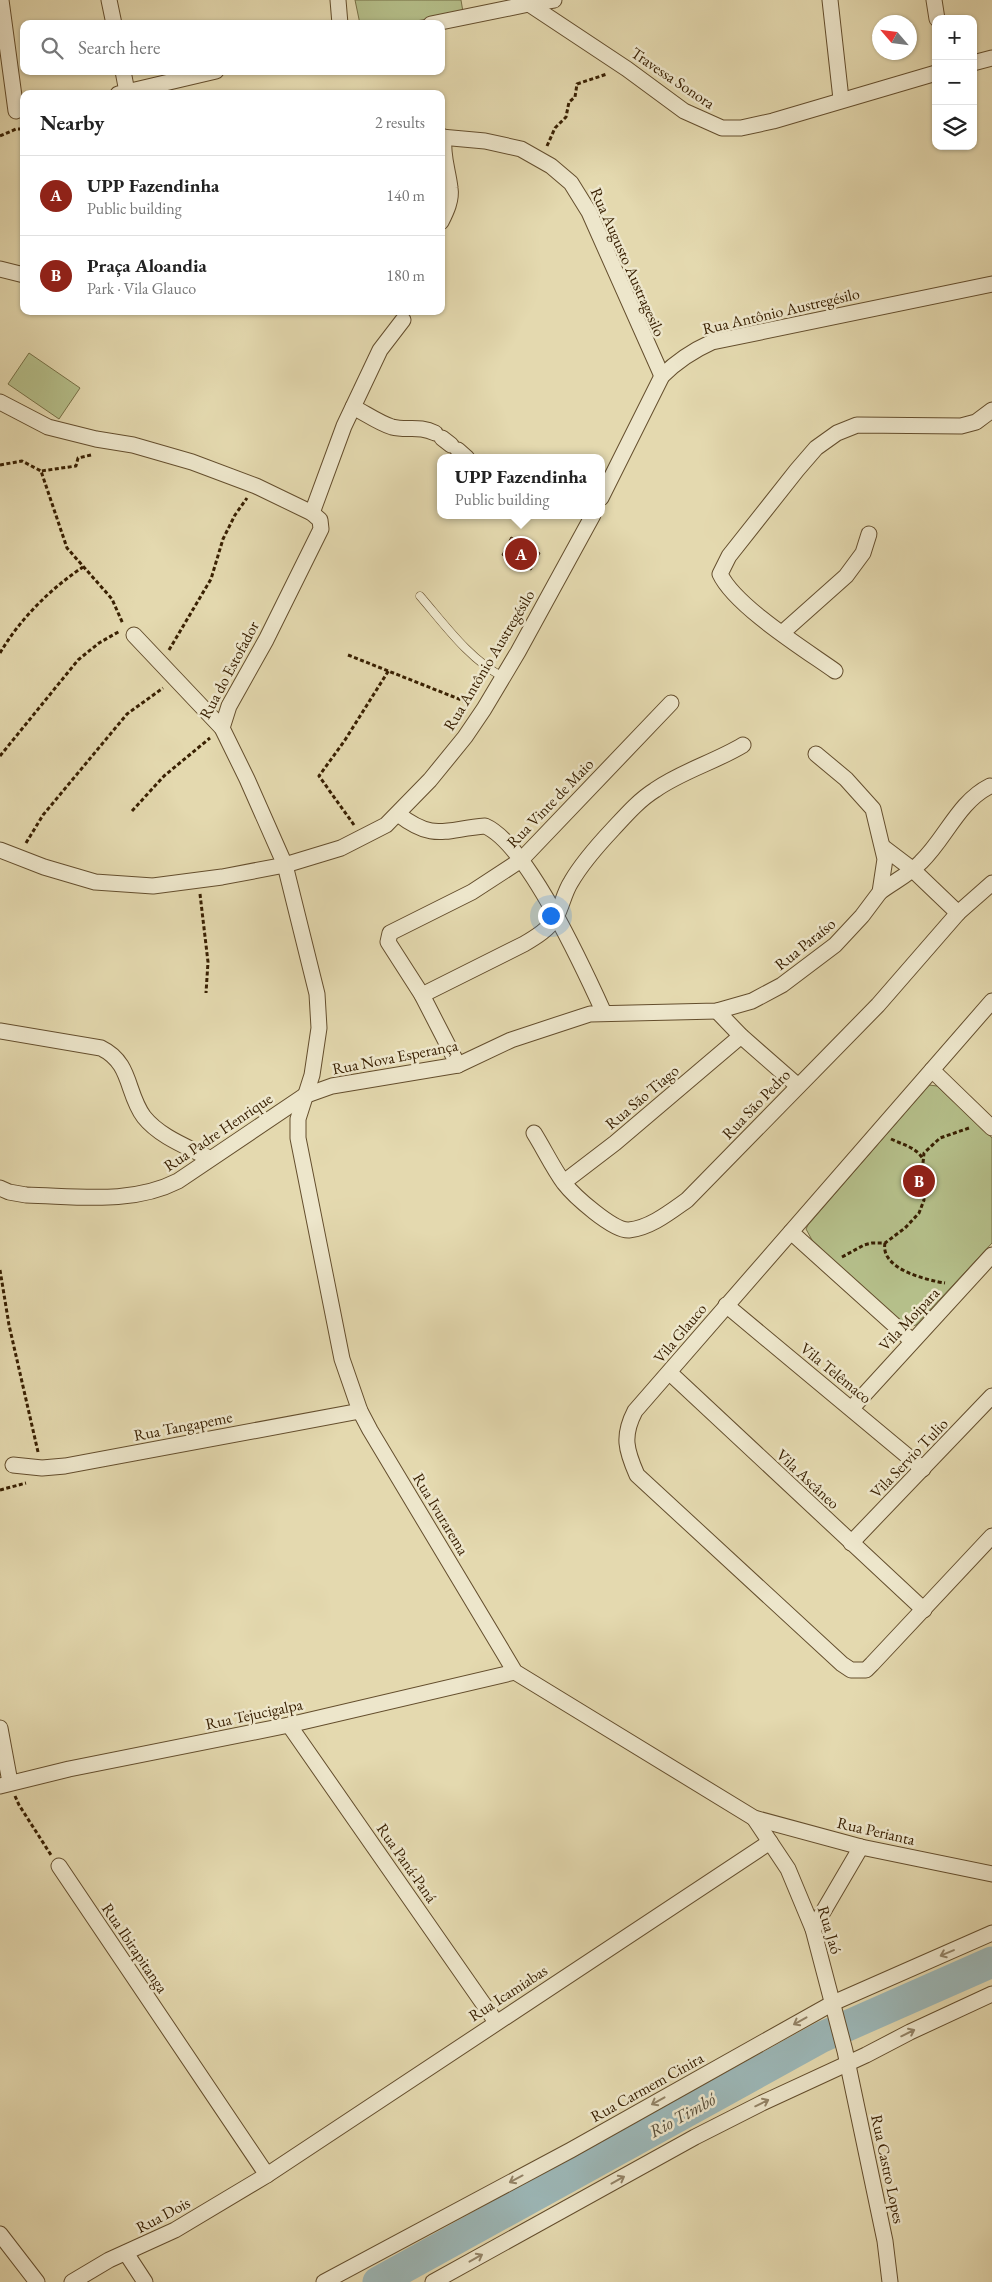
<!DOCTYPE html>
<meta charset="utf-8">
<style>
body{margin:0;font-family:"EB Garamond",serif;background:#f2f2f2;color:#222}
.controls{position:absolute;right:15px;top:15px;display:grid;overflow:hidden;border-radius:10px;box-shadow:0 1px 4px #0004}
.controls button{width:45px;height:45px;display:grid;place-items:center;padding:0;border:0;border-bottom:1px solid #e0e0e0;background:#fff;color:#222;font:25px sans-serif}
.compass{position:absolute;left:872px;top:15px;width:45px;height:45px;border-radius:50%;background:#fff;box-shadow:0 1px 4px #0004;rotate:298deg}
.you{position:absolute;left:550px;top:915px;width:18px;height:18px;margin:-12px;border:4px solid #fff;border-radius:50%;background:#1a73e8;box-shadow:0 0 0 8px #1a73e833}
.badge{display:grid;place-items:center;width:32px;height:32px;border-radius:50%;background:#8f2418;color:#fff;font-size:16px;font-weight:700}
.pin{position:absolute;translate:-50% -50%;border:2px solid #fff;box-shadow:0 1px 5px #0006}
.popup{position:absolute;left:437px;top:454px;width:168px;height:65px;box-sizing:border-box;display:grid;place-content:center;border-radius:10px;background:#fff;filter:drop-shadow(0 1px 4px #0005);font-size:16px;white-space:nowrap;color:#767676}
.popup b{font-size:19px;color:#222}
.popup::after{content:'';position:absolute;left:50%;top:100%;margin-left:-10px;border:10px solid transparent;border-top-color:#fff}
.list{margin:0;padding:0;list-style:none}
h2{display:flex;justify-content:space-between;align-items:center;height:65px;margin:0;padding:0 20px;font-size:21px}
h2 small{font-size:16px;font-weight:400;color:#767676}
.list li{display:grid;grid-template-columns:32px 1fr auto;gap:15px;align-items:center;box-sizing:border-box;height:80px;padding:0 20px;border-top:1px solid #e0e0e0}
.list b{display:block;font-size:19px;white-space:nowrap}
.list p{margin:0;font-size:16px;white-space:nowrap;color:#767676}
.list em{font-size:16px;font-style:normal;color:#767676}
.icon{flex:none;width:28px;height:28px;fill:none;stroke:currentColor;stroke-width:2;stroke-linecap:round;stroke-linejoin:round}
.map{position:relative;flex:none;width:992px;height:2282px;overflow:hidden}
.search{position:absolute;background:#fff;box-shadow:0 1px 4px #0004;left:20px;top:20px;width:425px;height:55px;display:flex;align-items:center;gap:12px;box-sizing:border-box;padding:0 18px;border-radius:10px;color:#767676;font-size:19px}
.panel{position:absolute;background:#fff;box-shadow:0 1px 4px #0004;left:20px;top:90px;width:425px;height:225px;border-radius:10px}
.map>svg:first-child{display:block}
.green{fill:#b5bf8a;stroke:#777046}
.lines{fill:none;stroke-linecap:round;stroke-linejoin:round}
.river{stroke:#9cb7b7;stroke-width:31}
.building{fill:#ca7d70;stroke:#392002}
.lane-casing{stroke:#644e2d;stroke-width:9}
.street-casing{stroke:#644e2d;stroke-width:17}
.path{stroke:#392002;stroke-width:3;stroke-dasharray:4 2.5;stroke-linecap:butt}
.lane{stroke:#ede6cb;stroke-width:8}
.street{stroke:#ede6cb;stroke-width:15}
.oneway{stroke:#938366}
.labels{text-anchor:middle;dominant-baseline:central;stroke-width:5;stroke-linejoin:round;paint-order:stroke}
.street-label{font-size:16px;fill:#392002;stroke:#ede6cb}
.water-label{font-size:18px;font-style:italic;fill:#574d38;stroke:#ede6cb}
</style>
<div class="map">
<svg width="992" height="2282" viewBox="0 0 992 2282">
<rect width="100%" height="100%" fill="#e4d9af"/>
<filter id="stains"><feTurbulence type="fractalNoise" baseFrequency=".004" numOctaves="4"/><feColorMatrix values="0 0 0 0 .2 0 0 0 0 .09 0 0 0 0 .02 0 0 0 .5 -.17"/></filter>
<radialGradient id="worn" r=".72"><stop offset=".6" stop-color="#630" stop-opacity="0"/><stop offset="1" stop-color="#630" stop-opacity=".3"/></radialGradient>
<!-- green -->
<g class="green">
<path d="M355,0H461L463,12L401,24H360Z"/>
<path d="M29,353L80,388L59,419L8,384Z"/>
<path d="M929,1085L937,1086L992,1138V1243L916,1325L908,1327L901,1324L812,1240L806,1229L808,1225Z"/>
</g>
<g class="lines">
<!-- river -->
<path class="river" d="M378,2282L822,2037L992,1962"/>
</g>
<!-- building -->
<path class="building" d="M511,537L540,553L531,570L502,555Z"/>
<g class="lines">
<!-- lane casing -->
<g class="lane-casing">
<path id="lane" d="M420,596C445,625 469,659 503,677"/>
</g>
<!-- street casing -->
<g class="street-casing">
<g id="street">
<path d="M1,0L16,111"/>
<path d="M109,0L114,24"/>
<path d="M338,0L340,24"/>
<path d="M528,0L529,4L554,0"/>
<path d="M830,0L841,99"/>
<path d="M934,0L937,19"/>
<path d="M431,24L529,4L627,69L684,111L722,128H741L773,121L936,73"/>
<path d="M973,63L992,58"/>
<path d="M123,71L127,92"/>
<path d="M118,94L216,71"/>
<path d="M441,137L485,141L521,149L551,166L571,183L589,212L662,376"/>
<path d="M441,222C446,212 452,200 450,188C448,170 442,156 444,137"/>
<path d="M0,269L24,275"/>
<path d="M0,402L48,427L96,439L133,445L192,462L256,486L312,513L320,520L321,529L266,640L229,706L222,728"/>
<path d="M353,407C365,413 379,423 392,427C407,431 419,425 435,433"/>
<path d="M442,438L451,445"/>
<path d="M458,450L467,458"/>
<path d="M601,498L662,376C677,361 692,351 712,342L992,284"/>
<path d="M312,513L344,426L380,350L403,320"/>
<path d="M782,633L846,576L863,553L869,534"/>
<path d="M134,635L222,728L247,779L285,865L317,994L319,1028L312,1075L298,1119V1138L342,1359L360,1411L370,1430L515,1672L754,1818L861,1847L992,1874"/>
<path d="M835,671C804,649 735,606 720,574L729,556L797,470L816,448L837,433L857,425L961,426L976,422L992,410"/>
<path d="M398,814C434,842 445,829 485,826C527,844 584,969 604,1013"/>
<path d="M883,847L912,869L958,913"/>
<path d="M0,850L44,867L95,882L153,886L222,877L285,865L341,848L386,825L430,780L465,737L484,709L518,652L593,515"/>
<path d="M880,892C893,882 910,874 921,862C946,838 958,802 990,786"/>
<path d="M422,995L524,944C536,937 549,929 556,917C562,906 564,893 571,882C582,863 598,845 613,829C626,815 639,800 655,790C682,771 715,762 743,745"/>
<path d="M992,1001L635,1411C622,1436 626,1450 637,1475L842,1664L851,1670H866L872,1664L992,1536"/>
<path d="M717,1011L741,1036L798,1086"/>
<path d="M0,1031L101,1048C132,1063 126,1093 144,1117C160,1137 188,1147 209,1158"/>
<path d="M458,1065L422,995L388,942L390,933L472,892L521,860L671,703"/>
<path d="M932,1070L992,1128"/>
<path d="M534,1133C544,1149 553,1168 564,1183C574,1196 613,1231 629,1230C650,1228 670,1212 687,1200L878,1005L958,913L992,883"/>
<path d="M564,1182L615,1143L741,1036"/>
<path d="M0,1188L9,1192L26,1195C76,1196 131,1205 178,1181L304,1096L332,1086L458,1065L511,1040L590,1014L717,1011L752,1001L782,985L835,945L862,916L880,892L885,859L873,809L846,779L816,754"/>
<path d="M791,1232L912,1341"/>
<path d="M726,1305L923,1469"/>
<path d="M670,1373L924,1610"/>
<path d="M852,1408L992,1255"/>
<path d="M13,1465L42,1468L65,1466L360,1411"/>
<path d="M851,1543L992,1396"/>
<path d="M289,1725L496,2022"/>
<path d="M0,1728L10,1782"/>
<path d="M0,1786L69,1769L289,1725L515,1672"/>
<path d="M754,1818L788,1869L813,1929L845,2051L885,2241L890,2282"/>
<path d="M59,1866L267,2175"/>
<path d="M813,1929L861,1847"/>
<path d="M0,2234L37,2282"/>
<path d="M126,2253L145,2282"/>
<path d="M72,2282L109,2260L175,2230L267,2175L770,1842"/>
<path d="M324,2282L571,2150L833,2003L992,1933"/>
<path d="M433,2282L695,2137L762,2103L866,2055L910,2032L992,1994"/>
</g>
</g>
<!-- path -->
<g class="path">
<path d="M0,136L16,129H24"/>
<path d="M547,146L555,128L566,117L569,102L575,97L577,84L607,74"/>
<path d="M91,455L78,458L76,466L41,471L67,548L112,599L123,624"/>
<path d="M0,465L22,461L41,471"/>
<path d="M169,650L211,579L223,539L235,515L247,498"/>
<path d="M0,653C20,619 50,589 83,567"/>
<path d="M348,655L469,703"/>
<path d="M0,756L78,660L99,643L120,631"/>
<path d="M132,811L164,776L210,738"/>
<path d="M354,825L319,776L345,740L389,670"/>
<path d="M26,843L43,815L127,714L163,688"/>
<path d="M200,894L208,962L206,993"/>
<path d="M891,1139C903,1145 916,1147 923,1159"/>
<path d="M885,1243C880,1269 926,1280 945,1283"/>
<path d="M842,1257L864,1245L872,1243H885L905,1228L919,1213L924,1200L922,1173L924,1153L940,1138L969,1128"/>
<path d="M0,1270L9,1325L38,1452"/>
<path d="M0,1490L26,1483"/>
<path d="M15,1796L19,1805L51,1855"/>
</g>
<!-- lane -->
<use href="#lane" class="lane"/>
<!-- street -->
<use href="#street" class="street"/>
</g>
<!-- one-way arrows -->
<defs><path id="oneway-shaft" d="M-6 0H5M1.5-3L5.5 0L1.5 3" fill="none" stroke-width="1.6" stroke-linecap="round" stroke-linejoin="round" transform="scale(1.25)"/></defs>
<g class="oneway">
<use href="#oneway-shaft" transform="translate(947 1953) rotate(157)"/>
<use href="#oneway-shaft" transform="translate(800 2021) rotate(151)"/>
<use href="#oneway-shaft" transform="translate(908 2033) rotate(-26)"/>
<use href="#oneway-shaft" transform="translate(658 2101) rotate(151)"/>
<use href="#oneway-shaft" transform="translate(762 2103) rotate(-26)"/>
<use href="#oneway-shaft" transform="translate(516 2179) rotate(152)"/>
<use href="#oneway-shaft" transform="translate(618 2180) rotate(-29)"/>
<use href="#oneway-shaft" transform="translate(476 2258) rotate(-29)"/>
</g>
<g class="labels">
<!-- street labels -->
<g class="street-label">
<text transform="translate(673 78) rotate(34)">Travessa Sonora</text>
<text transform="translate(628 262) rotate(66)">Rua Augusto Austragesilo</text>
<text transform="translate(781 311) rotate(-13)">Rua Antônio Austregésilo</text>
<text transform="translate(489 660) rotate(-59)">Rua Antônio Austregésilo</text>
<text transform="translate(229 670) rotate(-62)">Rua do Estofador</text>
<text transform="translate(550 803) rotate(-46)">Rua Vinte de Maio</text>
<text transform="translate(805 944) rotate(-39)">Rua Paraíso</text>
<text transform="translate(395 1057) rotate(-11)">Rua Nova Esperança</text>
<text transform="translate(642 1097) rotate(-40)">Rua São Tiago</text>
<text transform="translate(756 1104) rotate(-46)">Rua São Pedro</text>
<text transform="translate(218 1132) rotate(-34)">Rua Padre Henrique</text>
<text transform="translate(909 1319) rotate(-47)">Vila Moipara</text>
<text transform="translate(680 1333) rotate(-50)">Vila Glauco</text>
<text transform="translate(836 1373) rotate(39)">Vila Telêmaco</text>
<text transform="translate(183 1426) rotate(-11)">Rua Tangapeme</text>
<text transform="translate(909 1458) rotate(-46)">Vila Servio Tulio</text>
<text transform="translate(808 1479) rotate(43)">Vila Ascâneo</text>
<text transform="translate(441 1514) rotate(59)">Rua Ivurarema</text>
<text transform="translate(254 1714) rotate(-12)">Rua Tejucigalpa</text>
<text transform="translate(876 1831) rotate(13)">Rua Perianta</text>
<text transform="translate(407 1863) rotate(55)">Rua Paná-Paná</text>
<text transform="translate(830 1930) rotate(73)">Rua Jaó</text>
<text transform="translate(135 1948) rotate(56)">Rua Ibirapitanga</text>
<text transform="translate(508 1993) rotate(-33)">Rua Icamiabas</text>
<text transform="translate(647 2087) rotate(-29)">Rua Carmem Cinira</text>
<text transform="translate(888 2169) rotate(78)">Rua Castro Lopes</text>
<text transform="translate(163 2215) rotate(-28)">Rua Dois</text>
</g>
<!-- water labels -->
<g class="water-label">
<text transform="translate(682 2115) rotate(-29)">Rio Timbó</text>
</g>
</g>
<rect width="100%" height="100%" filter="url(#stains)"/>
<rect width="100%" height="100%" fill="url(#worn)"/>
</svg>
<div class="controls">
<button>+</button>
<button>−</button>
<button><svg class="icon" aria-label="layers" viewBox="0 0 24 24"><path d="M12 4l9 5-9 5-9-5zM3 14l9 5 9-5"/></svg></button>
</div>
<svg class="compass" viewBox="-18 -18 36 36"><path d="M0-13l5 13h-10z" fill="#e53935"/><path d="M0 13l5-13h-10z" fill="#767676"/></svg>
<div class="you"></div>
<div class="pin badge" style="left:521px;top:554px">A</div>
<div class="popup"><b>UPP Fazendinha</b>Public building</div>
<div class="pin badge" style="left:919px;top:1181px">B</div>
<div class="search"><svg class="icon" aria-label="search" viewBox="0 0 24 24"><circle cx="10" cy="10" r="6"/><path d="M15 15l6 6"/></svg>Search here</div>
<section class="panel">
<h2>Nearby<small>2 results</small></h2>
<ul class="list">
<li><span class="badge">A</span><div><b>UPP Fazendinha</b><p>Public building</p></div><em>140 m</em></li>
<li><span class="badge">B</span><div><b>Praça Aloandia</b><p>Park · Vila Glauco</p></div><em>180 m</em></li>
</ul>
</section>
</div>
